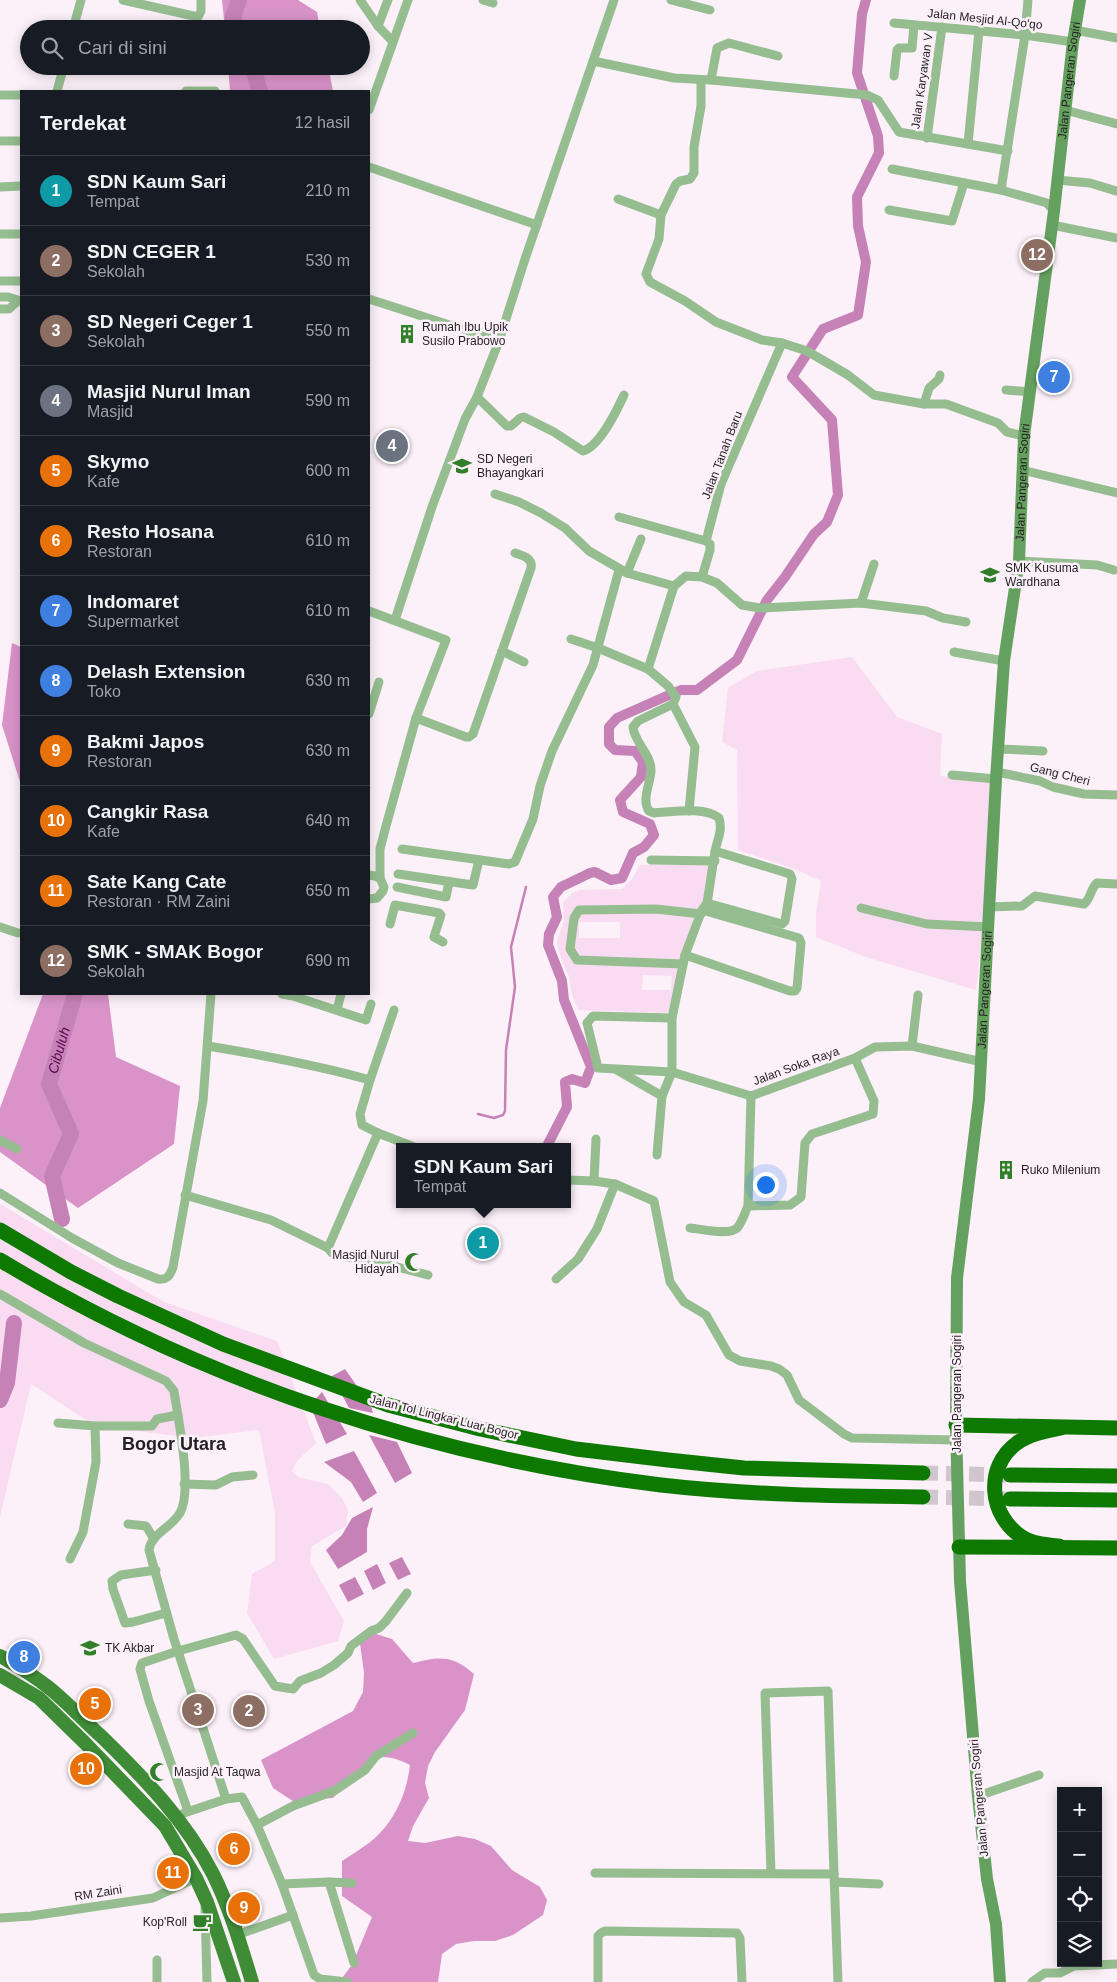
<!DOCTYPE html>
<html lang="id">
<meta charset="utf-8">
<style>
body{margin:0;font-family:Helvetica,sans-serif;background:#20242c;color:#f1f3f6}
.controls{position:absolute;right:15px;bottom:15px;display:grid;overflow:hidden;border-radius:0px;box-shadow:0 2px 12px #0003}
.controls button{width:45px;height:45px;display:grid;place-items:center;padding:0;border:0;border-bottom:1px solid #363941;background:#171b24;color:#f1f3f6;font:25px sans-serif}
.you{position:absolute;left:765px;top:1184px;width:18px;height:18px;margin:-12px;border:4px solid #fff;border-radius:50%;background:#1a73e8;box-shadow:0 0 0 8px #1a73e833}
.badge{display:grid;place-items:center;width:32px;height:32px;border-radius:50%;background:#317f28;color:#fff;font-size:16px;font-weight:700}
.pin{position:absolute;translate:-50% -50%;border:2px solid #fff;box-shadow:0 1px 5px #0006}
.popup{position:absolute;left:396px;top:1143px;width:175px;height:65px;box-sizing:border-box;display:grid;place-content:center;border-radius:0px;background:#171b24;filter:drop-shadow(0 1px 4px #0005);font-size:16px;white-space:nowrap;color:#9ea1a6}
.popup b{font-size:19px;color:#f1f3f6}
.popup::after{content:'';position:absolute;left:50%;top:100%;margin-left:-10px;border:10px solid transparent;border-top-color:#171b24}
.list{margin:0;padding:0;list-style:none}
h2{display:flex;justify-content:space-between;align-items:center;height:65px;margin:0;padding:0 20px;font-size:21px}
h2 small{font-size:16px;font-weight:400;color:#9ea1a6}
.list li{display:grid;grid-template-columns:32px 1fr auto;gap:15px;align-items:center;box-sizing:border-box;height:70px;padding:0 20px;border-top:1px solid #363941}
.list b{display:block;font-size:19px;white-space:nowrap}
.list p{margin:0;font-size:16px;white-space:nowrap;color:#9ea1a6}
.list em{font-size:16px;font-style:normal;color:#9ea1a6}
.icon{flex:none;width:28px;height:28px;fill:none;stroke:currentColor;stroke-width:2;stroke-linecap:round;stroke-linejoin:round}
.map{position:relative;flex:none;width:1117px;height:1982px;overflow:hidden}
.search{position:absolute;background:#171b24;box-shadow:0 2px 12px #0003;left:20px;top:20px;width:350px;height:55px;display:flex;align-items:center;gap:12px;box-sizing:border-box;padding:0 18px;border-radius:28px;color:#9ea1a6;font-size:19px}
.panel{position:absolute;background:#171b24;box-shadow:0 2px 12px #0003;left:20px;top:90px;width:350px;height:905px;border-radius:0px}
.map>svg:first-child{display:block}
.green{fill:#f9dcf1;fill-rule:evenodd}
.forest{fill:#d993c9}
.water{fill:#c682b7}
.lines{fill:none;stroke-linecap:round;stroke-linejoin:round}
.stream{stroke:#c682b7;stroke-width:2.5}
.canal{stroke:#c682b7;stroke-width:10}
.river{stroke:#c682b7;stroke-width:16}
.highway-tunnel{stroke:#d1c6ce;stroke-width:15;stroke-dasharray:15 8;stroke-linecap:butt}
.street{stroke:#95bd90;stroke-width:9}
.secondary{stroke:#65a15e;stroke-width:12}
.primary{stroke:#3f8c36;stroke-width:14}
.highway{stroke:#0e7900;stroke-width:15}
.labels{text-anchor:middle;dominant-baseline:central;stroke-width:5;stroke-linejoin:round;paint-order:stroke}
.street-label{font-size:12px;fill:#231f22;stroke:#fcf0f9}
.poi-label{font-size:12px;fill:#231f22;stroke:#fcf0f9;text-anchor:start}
.water-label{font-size:14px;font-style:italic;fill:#5a044f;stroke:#fcf0f9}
.district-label{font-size:18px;font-weight:bold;fill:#231f22;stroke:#fcf0f9}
</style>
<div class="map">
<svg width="1117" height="1982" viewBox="0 0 1117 1982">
<rect width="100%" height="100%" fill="#fcf0f9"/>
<!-- green -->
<g class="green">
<path d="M852,657L897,717L942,734L940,776L998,783L976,990L866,957L816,937V913L821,881L797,870L738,850L737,750L722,742L728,688L757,671Z"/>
<path d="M706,864L709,865L712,872L672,1004L669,1011L665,1013L578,1010L571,992L569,976L562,961L557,945V940L564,921L563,902L573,893L580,890L622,889L632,879L640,865ZM620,922V938H579V922ZM643,975L672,976L671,990H642Z"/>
<path d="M0,1204L164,1302L277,1341L316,1443L297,1461L292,1471L298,1477L328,1484L342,1498L348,1510L346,1526L312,1546L310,1562L344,1621L338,1641L274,1659L247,1613L252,1574L275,1561V1513L259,1430L194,1438L95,1426L31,1384L0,1517Z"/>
</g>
<!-- forest -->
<g class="forest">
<path d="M222,0H298L317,12L320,29H225Z"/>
<path d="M228,66H328L333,91H230Z"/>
<path d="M12,643L21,647V785L2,725Z"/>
<path d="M43,994H108L116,1057L180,1086L174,1144L78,1208L0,1152V1108Z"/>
<path d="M376,1634L392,1639L413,1663C440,1656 453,1655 474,1674L465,1710L435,1752L428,1766L425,1783L429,1798L413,1826L408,1841L425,1843L458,1836L475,1839L491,1846L512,1870L540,1887L547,1900L543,1915L513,1935L495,1941H474L456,1944L442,1954L438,1982H339L352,1965L372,1917L342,1896V1861C354,1853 368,1845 378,1835C397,1816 407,1791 410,1765C400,1760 388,1755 376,1758C365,1762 342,1789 333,1798L316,1799L302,1807L273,1788L261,1760L353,1711L363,1692L364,1673L359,1636Z"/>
</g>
<!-- water -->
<g class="water">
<path d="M345,1369L371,1406L373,1413L349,1408L332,1376Z"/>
<path d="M322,1392L347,1434L326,1444L310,1405Z"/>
<path d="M369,1435L397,1442L412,1473L395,1483Z"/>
<path d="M354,1451L377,1493L363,1502L351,1482L324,1462Z"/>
<path d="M373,1507L367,1529V1552L338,1569L326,1550L342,1535L352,1518Z"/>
<path d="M402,1557L411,1574L398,1580L389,1563Z"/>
<path d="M377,1564L386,1583L373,1590L364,1571Z"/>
<path d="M355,1577L364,1594L348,1602L339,1585Z"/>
</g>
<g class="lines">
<!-- stream -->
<path class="stream" d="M478,1114L494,1118L503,1115L505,1111L506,1050L515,987L511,947L526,887"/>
<!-- canal -->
<path class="canal" d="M547,1146L567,1107L565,1082L572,1079L585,1083L591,1067L564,1000L562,981L548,945L549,934L557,917L553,897L561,887L590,873L595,872L611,880L622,878L633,853L644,847L654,835L650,824L623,812L620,800L641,777L643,762L635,751L615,750L609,744V727L617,718L669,695L681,690H697L737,660L767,600L785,577L814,534L827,522L838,495L832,420L792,377L823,329L858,315L866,262L858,226L857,197L879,153L878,136L857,73L862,14L866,0"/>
<!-- river -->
<g class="river">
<path d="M238,29L233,17L239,0"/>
<path d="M252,66L260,91"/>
<path id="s1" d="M62,1219L52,1176L71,1134L49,1084L75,994"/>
<path d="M0,1400L7,1383L14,1323"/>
</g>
<!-- highway-tunnel -->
<g class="highway-tunnel">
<path d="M923,1473L1009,1475"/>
<path d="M923,1497L1008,1499"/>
</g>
<!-- street -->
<g class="street">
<path d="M123,0L198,17L201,11V0"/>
<path d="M360,0L378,26L393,42"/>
<path d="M483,0L493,3"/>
<path d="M671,0L710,10"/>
<path d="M894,23L1025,35L1073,42"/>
<path d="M378,26L388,0"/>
<path d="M73,29L81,0"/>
<path d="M1075,30L1117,38"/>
<path d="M593,61L674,78L711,80L867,95L878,100L899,132L1008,151"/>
<path d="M894,76L897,50L899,48H912L914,25"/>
<path d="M701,80V106L694,147V173L690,179L680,181L676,184L661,215L659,239L646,274L650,282L685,301L716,322L762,340L782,343L807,351L848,375L874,395L924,404H946L998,423L1007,432L1024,436"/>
<path d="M711,80L717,48L729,43L778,56"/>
<path d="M57,91L64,66"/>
<path d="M186,91H215"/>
<path d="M0,95H21"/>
<path d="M369,110L408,0"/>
<path d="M1065,110L1117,124"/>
<path d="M927,138L942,27"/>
<path d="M0,141H21"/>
<path d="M968,144L979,31"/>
<path d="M369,167L537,225"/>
<path d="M892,169L1001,190L1047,203L1054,211"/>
<path d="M1057,180L1090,183L1116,191"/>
<path d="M0,187L21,186"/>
<path d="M1001,190L1025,35L1028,0"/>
<path d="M618,199L661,215"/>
<path d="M889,210L952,221L964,183"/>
<path d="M1052,225L1117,238"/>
<path d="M0,234H21"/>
<path d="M0,281H21"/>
<path d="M0,297H8L21,301"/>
<path d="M369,299L499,341"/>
<path d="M0,309H9L18,301"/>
<path d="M1006,390L1030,392"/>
<path d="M477,397L507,426H511L520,418L524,417L554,432L583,451C600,446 617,410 624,395"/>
<path d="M924,404L929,388L939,379L940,375"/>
<path d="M1022,470L1117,493"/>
<path d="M495,494L519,502L541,513L565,528L589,551L627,573"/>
<path d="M619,517L706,541"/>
<path d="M641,539L627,573L674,586"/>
<path d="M1019,561L1097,565L1114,570"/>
<path d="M702,577L710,550V544L706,541L721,484L782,343"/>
<path d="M861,603L874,564"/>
<path d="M369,611L446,640L416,718L386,826L380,849V878L384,887L383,891L377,898L369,899"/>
<path d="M395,620L432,507L465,419L477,397L499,341L525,259L614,0"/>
<path d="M571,639L598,648L648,669L668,686L676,697L673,704L638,721L633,727C634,742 651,754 651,770C651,782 641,800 649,811L654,813C672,812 705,806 719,818C723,832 717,839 715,852C712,869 710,886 707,903L702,910L685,955L672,1018V1072L662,1096L657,1155"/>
<path d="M502,651L524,662"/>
<path d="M954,652L1004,661"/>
<path d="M648,669L674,586L686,576L702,577L717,583L742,605L760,608L861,603L926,611L943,618L966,622"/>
<path d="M673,704L695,747L689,811"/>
<path d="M369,714L379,682"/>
<path d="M416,718L466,737H469L473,734L531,568C533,558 523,556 515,553"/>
<path d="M999,749L1043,751"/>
<path d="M997,772L1040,781L1053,787L1084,794L1117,795"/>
<path d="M952,775L996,779"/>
<path d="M402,849L509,864L515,862L533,819L540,786L552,751L593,665L619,570"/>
<path d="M651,860L715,861"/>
<path d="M398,874L473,885L479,860"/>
<path d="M369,875L375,876L380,878"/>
<path d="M397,887L446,897L449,882"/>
<path d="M707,903L782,924L785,921L792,879L790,874L715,851"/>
<path d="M988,907L1022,906L1035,896L1084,904C1091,899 1090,889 1097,883L1117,884"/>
<path d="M861,908L927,924L989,927"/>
<path d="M390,924L395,905L439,913L441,915L434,937L443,942"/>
<path d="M0,927L18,933"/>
<path d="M685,955L790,991H795L797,988L801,943L799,938L702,910"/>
<path d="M683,964L577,960L570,949L574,918L579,910L656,909L701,914"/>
<path d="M282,994L293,996L366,1020L371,1004"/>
<path d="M337,1010L341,994"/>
<path d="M394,1010L370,1080L360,1114L362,1125L378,1133L414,1147"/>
<path d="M672,1018L593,1016L587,1023L598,1068L672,1072L751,1096L855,1058L875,1047L912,1046L982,1062"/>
<path d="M208,1046C262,1055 317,1065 370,1080"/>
<path d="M912,1046L918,995"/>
<path d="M617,1070L662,1096"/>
<path d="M0,1140L17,1149"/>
<path d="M567,1180L594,1181L615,1184L654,1201L670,1282L684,1302L706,1315L729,1355L740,1361L771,1366L779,1369L787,1375L799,1400L844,1434L852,1438L957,1440"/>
<path d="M594,1181L596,1139"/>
<path d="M0,1193L72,1238L118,1263L158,1279C167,1280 170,1276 173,1267L203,1101L211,994"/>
<path d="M185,1195L271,1220L328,1248L332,1253L346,1257L363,1258L428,1275"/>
<path d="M748,1206L790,1205L801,1197L805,1143L812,1134L873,1114L874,1101L855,1058"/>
<path d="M690,1228C702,1229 729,1236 737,1228C742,1223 745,1212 748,1206L751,1096"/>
<path d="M328,1248L378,1133"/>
<path d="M556,1279L578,1259L597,1229L615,1184"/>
<path d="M0,1294L84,1343L166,1381L174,1391C178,1419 193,1489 180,1513C171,1528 151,1534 149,1550L174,1639L226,1799"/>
<path d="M58,1423L95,1426H152L157,1419L178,1415"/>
<path d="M184,1484L216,1485L232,1477L253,1475"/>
<path d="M128,1524L146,1526L154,1539"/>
<path d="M70,1559L83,1532L96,1462L95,1426"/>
<path d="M156,1570L121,1575L112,1581L113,1589L125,1623L133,1622L166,1613"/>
<path d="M978,1796L1039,1775"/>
<path d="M188,1811L149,1701L140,1669L142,1663L178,1651L236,1635L243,1639L275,1686L293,1689L300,1681L321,1673L334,1665L348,1653L351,1646L371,1631L379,1628L386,1621L407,1593"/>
<path d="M184,1813L226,1799L242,1797L257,1825L282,1884L314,1975L320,1979L347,1982"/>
<path d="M257,1825L293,1806L334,1791L365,1770L376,1756L413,1733"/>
<path d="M595,1873L834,1874L838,1982"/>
<path d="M771,1873L765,1693L828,1691L834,1874"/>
<path d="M329,1882L352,1883"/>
<path d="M835,1882L879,1884"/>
<path d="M282,1884L329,1882L354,1963"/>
<path d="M205,1907L207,1982"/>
<path d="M0,1918L31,1916L153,1898L196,1878"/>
<path d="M237,1935L293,1915"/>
<path d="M157,1960V1982"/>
<path d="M598,1982V1936L601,1933L605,1931L737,1933L740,1938L742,1982"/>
<path d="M1032,1982L1045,1973H1060L1074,1966L1117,1964"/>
</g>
<!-- secondary -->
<path class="secondary" id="s2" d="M1000,1982L996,1924L987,1879L978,1796L960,1581L956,1425L957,1278L979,1099L996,779L1004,661L1019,561L1024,436L1054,211L1073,42L1080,0"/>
<!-- primary -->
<g class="primary">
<path d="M0,1656C16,1665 33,1675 48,1687C67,1702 83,1720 101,1736C144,1778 186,1821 213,1874C230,1908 241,1946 252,1982"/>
<path d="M0,1675L39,1698L85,1743L165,1826L196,1878L207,1902L234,1982"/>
</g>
<!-- highway -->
<g class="highway">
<path d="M0,1230L71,1272L118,1296L223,1344L388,1405L480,1429L576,1449L668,1460L744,1468L923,1473"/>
<path d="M0,1260C201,1381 429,1457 661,1485C748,1495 835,1496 923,1497"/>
<path d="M956,1425L1117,1428"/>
<path d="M1010,1475L1117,1476"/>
<path d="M1010,1499L1117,1500"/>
<path d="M1059,1546C1047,1545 1033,1544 1022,1537C989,1516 984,1467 1017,1443C1030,1434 1046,1431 1061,1428"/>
<path d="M959,1547L1117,1548"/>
</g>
</g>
<!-- icons -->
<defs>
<g id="building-bare" transform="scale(1.5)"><path d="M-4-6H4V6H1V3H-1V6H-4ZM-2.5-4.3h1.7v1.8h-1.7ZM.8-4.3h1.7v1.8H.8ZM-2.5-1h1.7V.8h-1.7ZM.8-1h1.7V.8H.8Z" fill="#317f28" stroke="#fcf0f9" stroke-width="2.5" paint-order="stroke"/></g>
<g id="school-bare" transform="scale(1.5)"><path d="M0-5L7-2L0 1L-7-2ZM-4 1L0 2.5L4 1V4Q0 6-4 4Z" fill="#317f28" stroke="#fcf0f9" stroke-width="2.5" paint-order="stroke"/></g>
<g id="mosque-bare" transform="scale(1.5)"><path d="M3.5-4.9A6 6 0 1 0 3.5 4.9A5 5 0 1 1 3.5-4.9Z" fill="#317f28" stroke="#fcf0f9" stroke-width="2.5" paint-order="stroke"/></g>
<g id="cafe-bare" transform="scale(1.5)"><path d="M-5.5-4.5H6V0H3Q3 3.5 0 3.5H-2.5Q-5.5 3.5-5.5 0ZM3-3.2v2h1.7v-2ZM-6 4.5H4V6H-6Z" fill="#317f28" stroke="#fcf0f9" stroke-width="2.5" paint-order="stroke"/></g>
</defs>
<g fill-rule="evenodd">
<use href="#building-bare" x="407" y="334"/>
<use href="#school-bare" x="462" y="466"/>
<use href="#school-bare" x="990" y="575"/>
<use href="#building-bare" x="1006" y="1170"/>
<use href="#mosque-bare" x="414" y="1262"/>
<use href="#school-bare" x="90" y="1648"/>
<use href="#mosque-bare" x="159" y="1772"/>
<use href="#cafe-bare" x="202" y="1922"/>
</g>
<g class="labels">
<!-- street labels -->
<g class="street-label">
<text transform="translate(985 19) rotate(6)">Jalan Mesjid Al-Qo'qo</text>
<text stroke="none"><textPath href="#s2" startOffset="1910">Jalan Pangeran Sogiri</textPath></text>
<text transform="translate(922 81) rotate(-82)">Jalan Karyawan V</text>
<text transform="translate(722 455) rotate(-69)">Jalan Tanah Baru</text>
<text stroke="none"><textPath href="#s2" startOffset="1505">Jalan Pangeran Sogiri</textPath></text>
<text transform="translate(1060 774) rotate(14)">Gang Cheri</text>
<text stroke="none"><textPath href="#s2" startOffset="996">Jalan Pangeran Sogiri</textPath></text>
<text transform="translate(796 1066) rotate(-20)">Jalan Soka Raya</text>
<text transform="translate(957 1394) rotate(-90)">Jalan Pangeran Sogiri</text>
<text transform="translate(444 1417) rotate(14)">Jalan Tol Lingkar Luar Bogor</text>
<text transform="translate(979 1798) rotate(-95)">Jalan Pangeran Sogiri</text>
<text transform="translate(98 1893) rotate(-9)">RM Zaini</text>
</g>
<!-- poi labels -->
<g class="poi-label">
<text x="422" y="327">Rumah Ibu Upik<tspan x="422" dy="14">Susilo Prabowo</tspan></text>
<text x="477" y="459">SD Negeri<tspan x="477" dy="14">Bhayangkari</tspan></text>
<text x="1005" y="568">SMK Kusuma<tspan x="1005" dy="14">Wardhana</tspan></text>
<text x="1021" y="1170">Ruko Milenium</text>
<text x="399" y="1255" text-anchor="end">Masjid Nurul<tspan x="399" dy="14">Hidayah</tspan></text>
<text x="105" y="1648">TK Akbar</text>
<text x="174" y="1772">Masjid At Taqwa</text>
<text x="187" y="1922" text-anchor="end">Kop'Roll</text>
</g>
<!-- water labels -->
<g class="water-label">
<text stroke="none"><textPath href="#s1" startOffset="180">Cibuluh</textPath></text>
</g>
<!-- district labels -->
<g class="district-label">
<text x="174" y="1444">Bogor Utara</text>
</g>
</g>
</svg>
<div class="controls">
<button>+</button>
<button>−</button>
<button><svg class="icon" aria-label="locate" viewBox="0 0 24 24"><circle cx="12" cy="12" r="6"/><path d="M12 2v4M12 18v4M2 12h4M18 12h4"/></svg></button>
<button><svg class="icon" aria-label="layers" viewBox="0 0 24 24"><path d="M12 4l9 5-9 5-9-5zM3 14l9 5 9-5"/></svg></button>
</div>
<div class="you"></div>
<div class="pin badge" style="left:483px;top:1243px;background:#0f9aa8">1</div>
<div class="popup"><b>SDN Kaum Sari</b>Tempat</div>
<div class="pin badge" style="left:249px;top:1711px;background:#8d6e63">2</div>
<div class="pin badge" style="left:198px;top:1710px;background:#8d6e63">3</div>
<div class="pin badge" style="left:392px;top:446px;background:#6b7280">4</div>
<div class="pin badge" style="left:95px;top:1704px;background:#e8710a">5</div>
<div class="pin badge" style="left:234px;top:1849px;background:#e8710a">6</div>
<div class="pin badge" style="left:1054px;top:377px;background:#3f7fe0">7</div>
<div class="pin badge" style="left:24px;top:1657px;background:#3f7fe0">8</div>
<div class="pin badge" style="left:244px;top:1908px;background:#e8710a">9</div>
<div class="pin badge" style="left:86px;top:1769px;background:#e8710a">10</div>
<div class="pin badge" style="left:173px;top:1873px;background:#e8710a">11</div>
<div class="pin badge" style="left:1037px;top:255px;background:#8d6e63">12</div>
<div class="search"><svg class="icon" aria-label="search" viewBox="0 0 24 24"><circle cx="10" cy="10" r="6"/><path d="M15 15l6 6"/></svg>Cari di sini</div>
<section class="panel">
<h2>Terdekat<small>12 hasil</small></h2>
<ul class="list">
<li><span class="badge" style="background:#0f9aa8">1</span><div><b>SDN Kaum Sari</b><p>Tempat</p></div><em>210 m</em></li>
<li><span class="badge" style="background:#8d6e63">2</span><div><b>SDN CEGER 1</b><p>Sekolah</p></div><em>530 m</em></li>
<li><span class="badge" style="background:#8d6e63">3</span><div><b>SD Negeri Ceger 1</b><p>Sekolah</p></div><em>550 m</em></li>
<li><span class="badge" style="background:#6b7280">4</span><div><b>Masjid Nurul Iman</b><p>Masjid</p></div><em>590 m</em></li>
<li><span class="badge" style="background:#e8710a">5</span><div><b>Skymo</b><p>Kafe</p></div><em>600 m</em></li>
<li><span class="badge" style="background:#e8710a">6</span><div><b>Resto Hosana</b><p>Restoran</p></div><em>610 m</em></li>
<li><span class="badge" style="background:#3f7fe0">7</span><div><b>Indomaret</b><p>Supermarket</p></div><em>610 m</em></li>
<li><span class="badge" style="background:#3f7fe0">8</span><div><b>Delash Extension</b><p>Toko</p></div><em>630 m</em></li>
<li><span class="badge" style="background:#e8710a">9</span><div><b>Bakmi Japos</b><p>Restoran</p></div><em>630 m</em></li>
<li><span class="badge" style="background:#e8710a">10</span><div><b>Cangkir Rasa</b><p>Kafe</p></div><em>640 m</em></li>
<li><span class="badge" style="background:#e8710a">11</span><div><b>Sate Kang Cate</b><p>Restoran · RM Zaini</p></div><em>650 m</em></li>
<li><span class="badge" style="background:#8d6e63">12</span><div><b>SMK - SMAK Bogor</b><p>Sekolah</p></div><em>690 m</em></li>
</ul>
</section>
</div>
